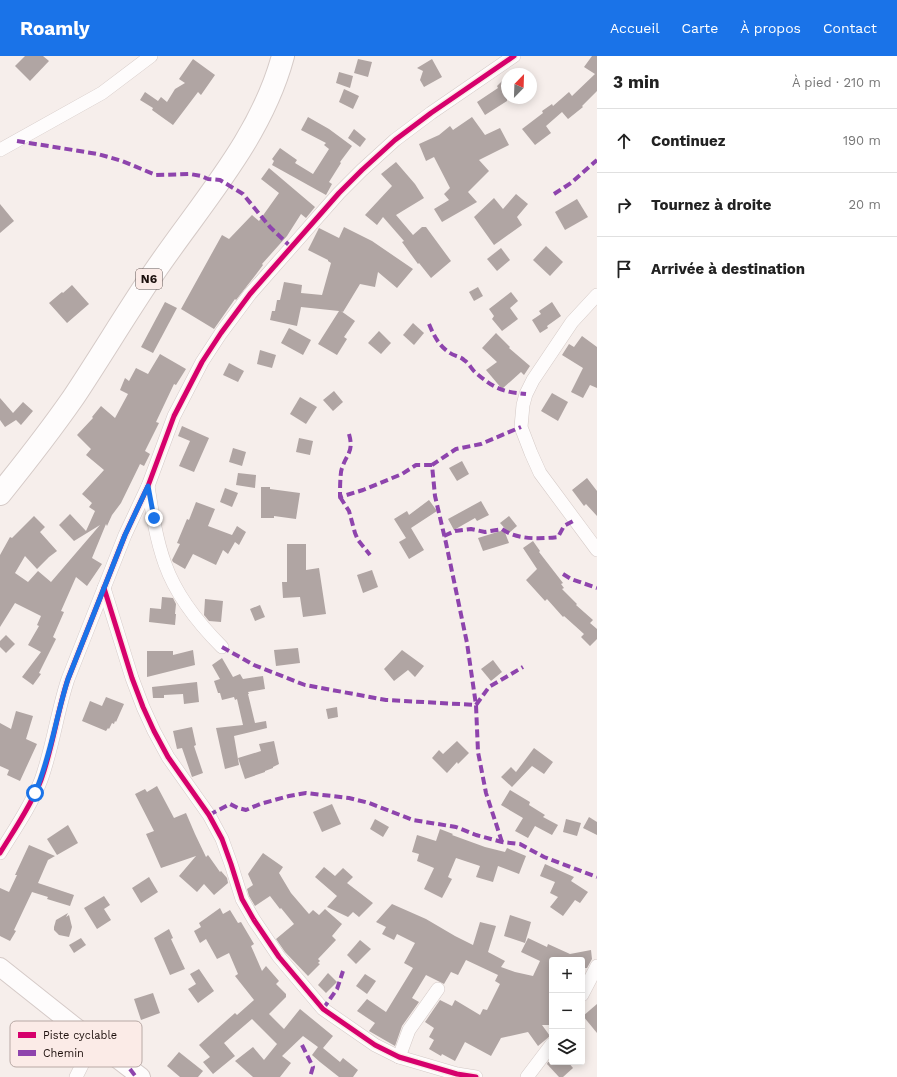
<!DOCTYPE html>
<html lang="fr">
<meta charset="utf-8">
<style>
body{margin:0;font-family:"Work Sans",sans-serif;background:#f2f2f2;color:#222}
.controls{position:absolute;right:12px;bottom:12px;display:grid;overflow:hidden;border-radius:4px;box-shadow:0 2px 10px #0003}
.controls button{width:36px;height:36px;display:grid;place-items:center;padding:0;border:0;border-bottom:1px solid #e0e0e0;background:#fff;color:#222;font:20px sans-serif}
.compass{position:absolute;left:501px;top:12px;width:36px;height:36px;border-radius:50%;background:#fff;box-shadow:0 2px 10px #0003;rotate:23deg}
.stop{position:absolute;width:12px;height:12px;margin:-9px;border:3px solid #1a73e8;border-radius:50%;background:#fff}
.stop.end{background:#1a73e8;border-color:#fff;box-shadow:0 1px 4px #0008}
.list{margin:0;padding:0;list-style:none}
h2{display:flex;justify-content:space-between;align-items:center;height:52px;margin:0;padding:0 16px;font-size:17px}
h2 small{font-size:13px;font-weight:400;color:#767676}
.list li{display:grid;grid-template-columns:26px 1fr auto;gap:12px;align-items:center;box-sizing:border-box;height:64px;padding:0 16px;border-top:1px solid #e0e0e0}
.list b{display:block;font-size:15px;white-space:nowrap}
.list em{font-size:13px;font-style:normal;color:#767676}
.icon{flex:none;width:22px;height:22px;fill:none;stroke:currentColor;stroke-width:2;stroke-linecap:round;stroke-linejoin:round}
.map{position:relative;flex:none;width:597px;height:1021px;overflow:hidden}
header{display:flex;align-items:center;gap:24px;box-sizing:border-box;height:56px;padding:0 20px;background:#1a73e8;color:#fff}
header strong{font-size:19px}
nav{display:flex;gap:22px;margin-inline-start:auto;font-size:14px}
main{display:flex}
aside{flex:1;background:#fff}
.map>svg:first-child{display:block}
.building{fill:#b0a5a3}
.lines{fill:none;stroke-linecap:round;stroke-linejoin:round}
.street-casing{stroke:#d5cac7;stroke-width:14}
.secondary-casing{stroke:#d5cac7;stroke-width:20}
.highway-casing{stroke:#d5cac7;stroke-width:24}
.street{stroke:#fefcfc;stroke-width:13}
.secondary{stroke:#fefcfc;stroke-width:18}
.highway{stroke:#fefcfc;stroke-width:22}
.quiet{stroke:#8e44ad;stroke-width:4;stroke-dasharray:8 4;stroke-linecap:butt}
.cycleway-casing{stroke:#fbebe7;stroke-width:8}
.cycleway{stroke:#d6006c;stroke-width:5}
.route{stroke:#1a73e8;stroke-width:5}
.labels{text-anchor:middle;dominant-baseline:central;stroke-width:4;stroke-linejoin:round;paint-order:stroke}
.shield{fill:#fbebe7;stroke:#5f514e;stroke-width:1}
.shield-label{font-size:12px;font-weight:bold;fill:#1c0f0c}
.key{fill:#fbebe7;stroke:#b8a9a5;stroke-width:1}
.key-label{font-size:11px;fill:#1c0f0c}
</style>
<header>
<strong>Roamly</strong>
<nav><a>Accueil</a><a>Carte</a><a>À propos</a><a>Contact</a></nav>
</header>
<main>
<div class="map">
<svg width="597" height="1021" viewBox="0 0 597 1021">
<rect width="100%" height="100%" fill="#f6eeeb"/>
<!-- building -->
<g class="building">
<path d="M25,0H43L49,5L30,25L15,10Z"/>
<path d="M592,0H597V35L582,50L583,51L568,63L562,56L546,70L551,77L535,89L522,73L543,57L542,55L552,48L553,50L569,36L572,40L595,18L584,11Z"/>
<path d="M193,3L215,19L201,39L198,36L173,69L152,54L153,52L140,44L145,36L158,45L161,41L167,46L175,33L185,27L179,23Z"/>
<path d="M358,3L372,6L368,21L354,17Z"/>
<path d="M432,3L442,21L424,31L420,24L423,15L417,12Z"/>
<path d="M339,16L353,20L350,32L336,27Z"/>
<path d="M507,20V45L485,59L477,46L498,32L497,30Z"/>
<path d="M344,33L359,40L353,53L339,46Z"/>
<path d="M308,61L329,73L352,90L340,106L341,107L329,126L332,128L326,139L272,109L274,105L272,103L280,92L297,104L295,107L313,118L329,93L324,89L326,87L301,74Z"/>
<path d="M472,61L485,79L500,72L509,89L479,104L489,115L468,136L477,146L442,166L434,153L449,144L444,138L450,132L434,101L426,105L419,88L439,79L450,70L453,74Z"/>
<path d="M354,73L366,83L360,91L348,82Z"/>
<path d="M396,106L415,128L424,142L396,159L413,179L422,171H426L451,205L431,222L419,207L418,208L402,186L404,185L383,161L377,169L365,159L392,130L381,118Z"/>
<path d="M269,112L315,151L306,162L301,158L287,180L262,208L263,209L254,221L236,244L235,243L214,273L181,253L222,179L229,183L252,159L259,165L279,137L261,123Z"/>
<path d="M516,138L528,148L517,161L522,169L494,189L474,161L494,142L503,153Z"/>
<path d="M577,143L588,161L565,174L555,156Z"/>
<path d="M0,148L14,165L0,177Z"/>
<path d="M344,171L372,185L413,213L397,232L378,216L375,231L360,228L343,256L341,255L355,265L344,281L347,283L337,299L318,288L339,255L301,251L297,270L270,264L272,255H275L277,244H280L284,226L302,229L301,237L322,239L331,207L328,205V204L308,194L319,172L339,182Z"/>
<path d="M546,190L563,206L550,220L533,204Z"/>
<path d="M501,192L510,204L497,215L487,203Z"/>
<path d="M72,229L89,248L67,267L49,247L62,236L63,237Z"/>
<path d="M478,231L483,240L474,245L469,236Z"/>
<path d="M511,236L518,245L510,252L518,263L502,275L492,263L494,260L489,253Z"/>
<path d="M165,246L177,252L153,297L141,291Z"/>
<path d="M552,246L561,260L547,270L548,272L540,277L532,264L541,258L539,255Z"/>
<path d="M413,267L424,277L414,289L403,279Z"/>
<path d="M289,272L311,284L303,299L281,287Z"/>
<path d="M379,275L391,287L381,298L368,287Z"/>
<path d="M496,277L510,291L509,292L530,310L524,319L521,316L502,333L486,314L497,306L482,292Z"/>
<path d="M582,280L597,291V332L590,329L583,342L571,336L583,312L562,299L569,288L574,291Z"/>
<path d="M260,294L276,299L272,312L257,308Z"/>
<path d="M160,298L186,313L176,329L174,328L156,366L159,367L145,395L150,398L144,410L140,408L121,447L112,459L107,470L106,468L92,502L102,508L87,530L76,521L61,555L64,556L53,581L56,583L39,617L41,618L33,629L22,621L41,596L28,589L39,570L37,569L41,560L15,547L0,571V499L10,481L12,482L34,460L45,471L40,476L57,495L49,501L37,513L25,500L15,517L28,526L38,515L51,526L100,469L74,485L59,469L70,458L86,475L95,455L89,451L92,447L82,438L104,414L86,399L91,393L77,379L93,362L92,361L101,350L115,362L128,338L120,334L125,322L129,325L136,312L148,318Z"/>
<path d="M229,307L244,315L238,326L223,319Z"/>
<path d="M334,335L343,346L333,355L323,344Z"/>
<path d="M552,337L568,346L558,365L541,355Z"/>
<path d="M300,341L317,351L306,368L290,358Z"/>
<path d="M0,342L13,357L23,346L33,355L21,369L16,364L5,371L0,364Z"/>
<path d="M182,370L209,382L194,416L179,410L190,385L178,380Z"/>
<path d="M299,382L313,385L310,399L296,396Z"/>
<path d="M233,392L246,396L242,410L229,406Z"/>
<path d="M462,405L469,418L457,425L449,412Z"/>
<path d="M238,417L256,419L255,432L236,429Z"/>
<path d="M587,422L597,435V460L586,448L584,450L572,434Z"/>
<path d="M261,431H270V433L300,437L296,463L274,460V462H261Z"/>
<path d="M225,432L238,437L232,451L220,446Z"/>
<path d="M429,444L437,455L411,472L424,494L409,503L399,486L406,482L394,463L407,455L409,459Z"/>
<path d="M481,445L489,459L477,465L475,462L454,474L448,463Z"/>
<path d="M196,446L215,453L208,470L232,479L237,470L246,476L239,489L235,486L228,498L223,494L216,509L193,498L185,513L173,506L172,504L180,488L177,487L187,463L189,464Z"/>
<path d="M509,460L517,470L509,477L500,467Z"/>
<path d="M504,474L509,487L483,495L478,482Z"/>
<path d="M533,485L540,495L539,496L563,527L561,528L564,532L562,533L577,548L576,549L593,564L590,567L597,573V583L590,590L581,581L584,578L564,560L563,561L547,543L545,545L526,524L537,513L523,492Z"/>
<path d="M287,488H306V514L319,512L326,558L303,561L300,541L283,542L282,526H287Z"/>
<path d="M372,514L378,531L363,537L357,519Z"/>
<path d="M162,541L173,542L176,548L175,558H176L175,569L149,566L150,552L161,553Z"/>
<path d="M205,543L223,545L221,566L209,565L204,559Z"/>
<path d="M260,549L265,561L255,565L250,553Z"/>
<path d="M6,579L15,588L6,597L0,591V585Z"/>
<path d="M298,592L300,607L276,610L274,594Z"/>
<path d="M193,594L195,609L147,621V595H173V599Z"/>
<path d="M402,594L424,610L415,621L408,614L394,625L384,613Z"/>
<path d="M222,602L233,621L240,618L243,623L263,620L265,633L248,636L249,638H248L255,667L266,665L267,672L234,680L239,709L225,713L216,672L243,669L237,643L235,644L234,641L222,644L220,637H218L214,625L220,623L212,609Z"/>
<path d="M493,604L502,616L491,625L481,613Z"/>
<path d="M197,626L199,646L184,648L183,638L164,639V642H153L152,631Z"/>
<path d="M106,641L124,648L116,666L115,665L114,668L112,667L109,673L108,672L106,675L82,665L90,645L102,650Z"/>
<path d="M337,651L338,661L328,663L326,653Z"/>
<path d="M16,655L33,660L26,683L37,688L20,725L7,719L9,714L0,710V667L11,673Z"/>
<path d="M192,671L196,689L194,690L203,717L192,721L182,692L177,693L173,675Z"/>
<path d="M274,685L279,708L273,711V712L265,715V716L245,723L238,702L261,695L259,688Z"/>
<path d="M457,685L469,697L458,708L457,706L447,717L432,702L439,694L443,698Z"/>
<path d="M534,692L553,706L544,718L532,710L512,731L501,721L511,711L516,716Z"/>
<path d="M157,730L174,762L186,757L195,778L206,801L208,799L220,816L221,815L227,822L228,827L214,839L204,828L197,836L179,820L196,800L161,812L146,778L154,775L135,738L145,733L147,736Z"/>
<path d="M510,734L530,746L529,749L545,759L543,761L558,769L552,779L535,770L528,782L515,775L523,762L501,749Z"/>
<path d="M332,748L341,768L322,776L313,756Z"/>
<path d="M589,761L597,766V779L583,772Z"/>
<path d="M375,763L389,771L383,781L370,773Z"/>
<path d="M566,763L581,767L577,780L563,776Z"/>
<path d="M68,769L78,787L57,799L47,783Z"/>
<path d="M440,773L453,778L452,779L485,791L505,796L507,792L526,800L519,818L498,810L493,826L476,821L480,810L456,802L448,821L452,823L442,842L424,833L434,812L417,805L419,798L412,796L417,779L436,785Z"/>
<path d="M29,789L55,800L48,804L38,827L74,839L70,850L47,843L48,841L32,836L14,874L16,875L10,885L0,880V832L9,836L17,819H15Z"/>
<path d="M263,797L283,811L279,817L291,837L309,858L313,854L319,859L325,853L342,868L332,880L336,884L318,903L320,905L318,907L320,908L308,920L285,896L276,883L294,868L281,852L280,853L270,840L255,850L249,840L247,833L253,829L248,818Z"/>
<path d="M545,808L574,821L571,825L588,836L580,847L575,844L563,860L550,851L558,841L550,837L555,826L540,820Z"/>
<path d="M324,811L335,820L343,812L353,821L347,827L373,847L359,861L353,856L348,861L327,851L337,840L315,821Z"/>
<path d="M149,821L158,836L141,847L132,832Z"/>
<path d="M104,840L110,849L104,853L111,864L97,873L84,852Z"/>
<path d="M392,848L426,863L455,880L473,889L480,866L496,870L488,896L505,905L501,911L515,916L533,920L540,905L521,896L528,882L547,891L548,888L570,898L591,894L592,903L587,912H582V904H552V969H542L550,980L538,990L528,976L501,982L491,1000L465,986L455,1005L442,998L441,1000L429,993L434,984L429,981L434,972L425,966L440,944L452,950L455,944L480,959L483,953L487,954L500,928L495,925L498,919L466,904L458,919L451,916L444,928L426,919L412,942L419,946L402,970L395,990L369,975L375,967L357,955L367,943L386,956L413,912L404,907L415,887L397,878L394,884L382,878L386,871L376,866Z"/>
<path d="M220,852L223,858L230,854L238,867L241,866L254,888L251,890L262,915L266,910L279,925L276,928L286,938V941L269,958L284,973L300,953L333,980L323,992L340,1006L343,1002L358,1014L353,1021H339L320,1006L312,999L318,991L303,980L282,1000L291,1007L280,1021H253L235,1005L253,991L264,1004L277,988L252,963L224,987L235,1000L213,1018L203,1006L210,1001L199,989L235,957L237,959L254,944L235,920L238,918L229,897L217,903L206,883L200,887L194,875L201,871L199,867Z"/>
<path d="M68,857L66,861L69,859L72,871L69,881L59,879L54,874V871L56,864Z"/>
<path d="M510,859L531,866L525,887L504,880Z"/>
<path d="M169,873L173,882L171,883L185,913L170,919L154,882Z"/>
<path d="M81,882L86,889L74,897L69,889Z"/>
<path d="M360,884L371,893L356,908L347,899Z"/>
<path d="M199,913L214,935L198,947L188,933L196,928L190,918Z"/>
<path d="M328,917L337,926L326,937L318,929Z"/>
<path d="M365,918L376,925L367,938L356,930Z"/>
<path d="M153,937L160,957L141,964L134,943Z"/>
<path d="M597,948V977L583,960Z"/>
<path d="M179,996L203,1015L198,1021H180L167,1010Z"/>
<path d="M548,1006H568L573,1012L563,1021H559L547,1008Z"/>
</g>
<g class="lines">
<!-- street casing -->
<g class="street-casing">
<g id="street">
<path d="M0,94L102,37L151,0"/>
<path d="M597,239L572,266L533,324L526,338L523,349L521,371L531,397L540,417L597,494"/>
<path d="M148,430C152,456 156,483 165,508C176,539 199,568 222,591"/>
<path d="M104,532L132,622L143,651L154,675L168,701L209,759L222,783L231,808L242,843L254,864L279,901L323,953L375,989L399,1001L457,1018L476,1021"/>
<path d="M0,797C14,774 31,750 41,724C53,691 57,656 68,623L125,479L148,430L174,360L202,306L221,277L250,238L339,137L362,114L395,84L431,57L514,0"/>
<path d="M582,939L597,910"/>
<path d="M399,1001L409,974L438,933"/>
<path d="M76,1021L94,985"/>
<path d="M527,1021L552,988"/>
</g>
</g>
<!-- secondary casing -->
<g class="secondary-casing">
<path id="secondary" d="M0,911L73,969L141,1021"/>
</g>
<!-- highway casing -->
<g class="highway-casing">
<path id="highway" d="M0,438C25,407 50,375 73,342C101,300 127,256 155,215C202,146 261,82 283,0"/>
</g>
<!-- street -->
<use href="#street" class="street"/>
<!-- secondary -->
<use href="#secondary" class="secondary"/>
<!-- highway -->
<use href="#highway" class="highway"/>
<!-- quiet -->
<g class="quiet">
<path d="M17,85L98,98L122,105L156,119L190,118L201,120L208,123L220,124L243,138L270,171L291,191"/>
<path d="M554,138L571,127L597,104"/>
<path d="M429,268C434,280 439,290 450,297C454,300 460,300 464,304C469,307 472,314 476,317C495,333 503,336 526,338"/>
<path d="M349,378C354,396 347,397 342,412C340,417 340,434 340,441L363,434L402,418L416,409H432"/>
<path d="M340,441L349,455L355,477L358,484L370,499"/>
<path d="M444,480L455,475L471,473L485,476L502,473C517,484 540,483 558,481L564,470L575,464"/>
<path d="M563,518L571,523L597,532"/>
<path d="M222,591L254,609L305,629L386,644L476,649L489,631L523,611"/>
<path d="M209,759L230,748L238,752L246,754L260,748L289,740L306,737L349,742L369,747L413,764L456,771L476,779L502,786L520,788L544,801L597,821"/>
<path d="M502,786L486,737L478,696L476,649L467,587L446,487L435,440L432,409L456,393L481,388L521,371"/>
<path d="M323,953L337,933L343,915"/>
<path d="M302,989L313,1011L310,1021"/>
<path d="M130,1013L136,1021"/>
</g>
<!-- cycleway casing -->
<g class="cycleway-casing">
<g id="cycleway">
<path d="M104,532L132,622L143,651L154,675L168,701L209,759L222,783L231,808L242,843L254,864L279,901L323,953L375,989L399,1001L457,1018L476,1021"/>
<path d="M0,797C14,774 31,750 41,724C53,691 57,656 68,623L125,479L148,430L174,360L202,306L221,277L250,238L339,137L362,114L395,84L431,57L514,0"/>
</g>
</g>
<!-- cycleway -->
<use href="#cycleway" class="cycleway"/>
</g>
<g class="lines">
<!-- route -->
<path class="route" d="M35,737C51,700 56,660 68,623L125,479L148,430L154,462"/>
</g>
<g class="labels">
<!-- shield labels -->
<rect class="shield" x="136" y="213" width="26" height="20" rx="3"/>
<g class="shield-label">
<text x="149" y="223">N6</text>
</g>
</g>
<!-- legend -->
<rect x="10" y="965" width="132" height="46" rx="6" class="key"/>
<rect x="18" y="976" width="18" height="6" fill="#d6006c"/>
<rect x="18" y="994" width="18" height="6" fill="#8e44ad"/>
<g class="key-label">
<text x="43" y="983">Piste cyclable</text>
<text x="43" y="1001">Chemin</text>
</g>
</svg>
<div class="controls">
<button>+</button>
<button>−</button>
<button><svg class="icon" aria-label="layers" viewBox="0 0 24 24"><path d="M12 4l9 5-9 5-9-5zM3 14l9 5 9-5"/></svg></button>
</div>
<svg class="compass" viewBox="-18 -18 36 36"><path d="M0-13l5 13h-10z" fill="#e53935"/><path d="M0 13l5-13h-10z" fill="#767676"/></svg>
<div class="stop" style="left:35px;top:737px"></div>
<div class="stop end" style="left:154px;top:462px"></div>
</div>
<aside>
<h2>3 min<small>À pied · 210 m</small></h2>
<ul class="list">
<li><svg class="icon" aria-label="ahead" viewBox="0 0 24 24"><path d="M12 20V5M6 11l6-6 6 6"/></svg><div><b>Continuez</b></div><em>190 m</em></li>
<li><svg class="icon" aria-label="right" viewBox="0 0 24 24"><path d="M7 20v-9h11M14 6l5 5-5 5"/></svg><div><b>Tournez à droite</b></div><em>20 m</em></li>
<li><svg class="icon" aria-label="arrive" viewBox="0 0 24 24"><path d="M6 21V4h12l-3 4 3 4H6"/></svg><div><b>Arrivée à destination</b></div></li>
</ul>
</aside>
</main>
